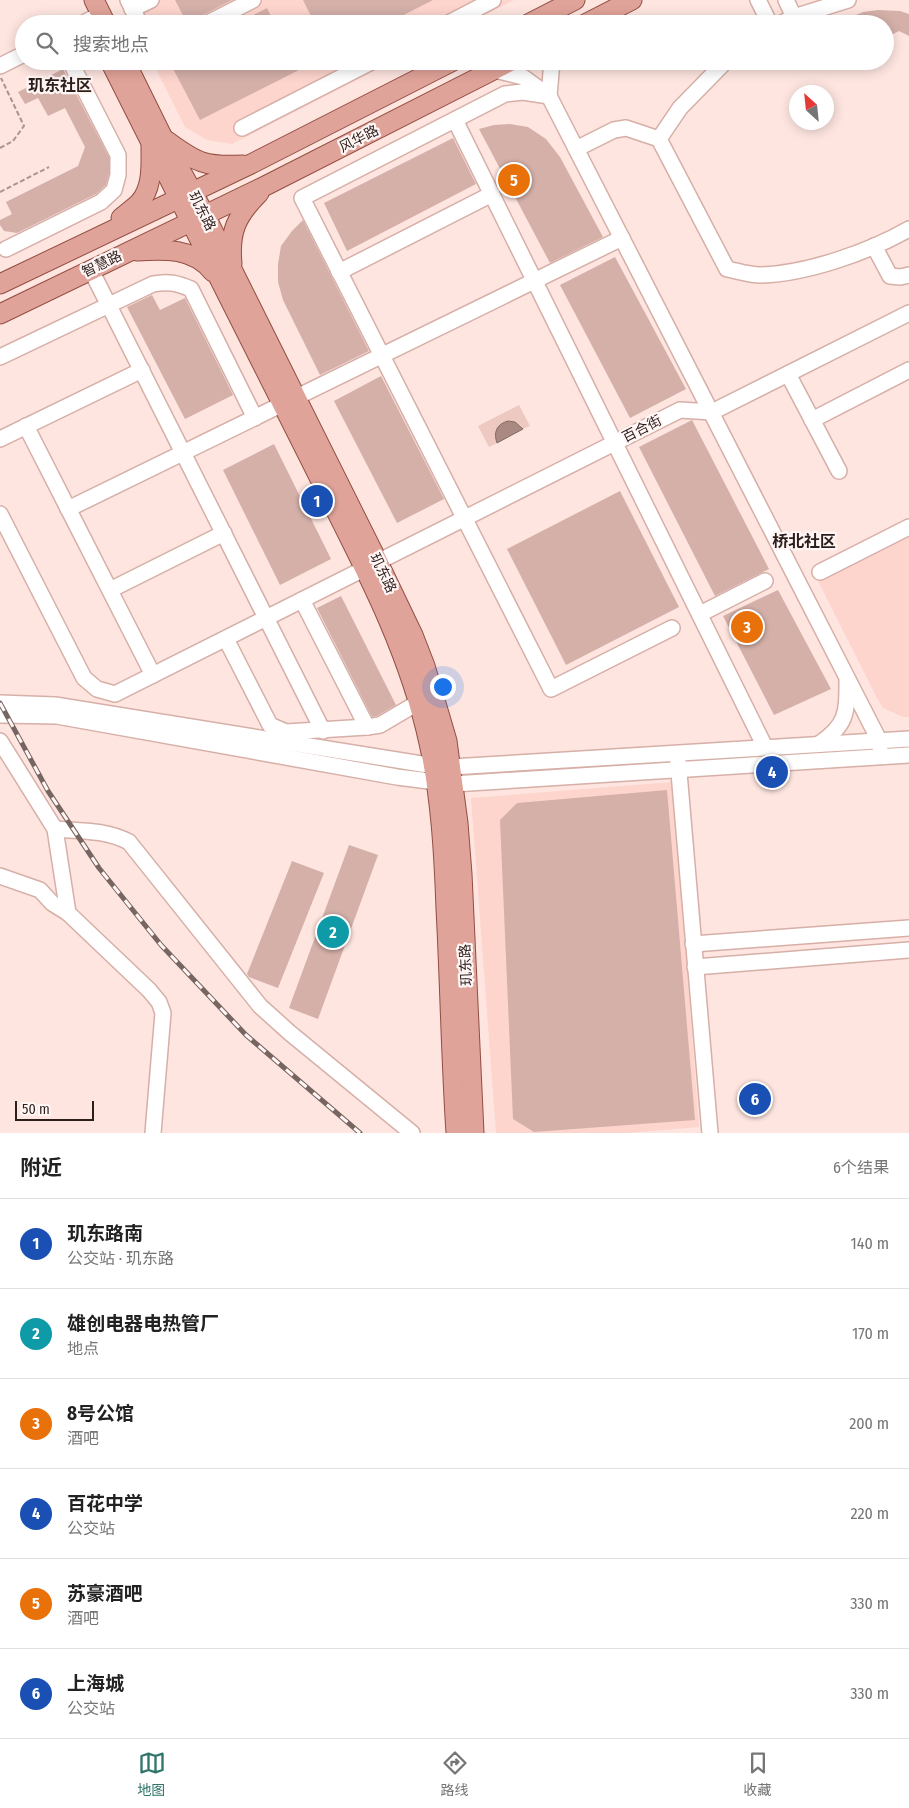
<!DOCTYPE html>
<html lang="zh">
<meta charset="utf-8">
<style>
body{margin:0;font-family:"Fira Sans Condensed","Noto Sans SC",sans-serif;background:#f2f2f2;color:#222}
.compass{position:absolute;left:789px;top:85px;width:45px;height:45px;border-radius:50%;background:#fff;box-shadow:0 2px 12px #0003;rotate:333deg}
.scale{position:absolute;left:15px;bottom:12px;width:79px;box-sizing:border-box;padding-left:5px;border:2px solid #2c1e1b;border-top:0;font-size:14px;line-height:18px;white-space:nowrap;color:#2c1e1b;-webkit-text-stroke:4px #fff6f5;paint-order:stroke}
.you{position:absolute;left:442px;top:686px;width:18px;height:18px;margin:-12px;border:4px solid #fff;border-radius:50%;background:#1a73e8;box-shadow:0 0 0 8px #1a73e833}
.badge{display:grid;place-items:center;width:32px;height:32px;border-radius:50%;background:#30756a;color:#fff;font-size:16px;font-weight:700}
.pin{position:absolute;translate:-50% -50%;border:2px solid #fff;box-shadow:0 1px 5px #0006}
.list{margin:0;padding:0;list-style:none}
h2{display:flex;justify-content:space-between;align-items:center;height:65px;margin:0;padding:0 20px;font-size:21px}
h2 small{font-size:16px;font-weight:400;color:#767676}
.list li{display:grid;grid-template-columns:32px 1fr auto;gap:15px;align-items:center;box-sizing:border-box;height:90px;padding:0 20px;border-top:1px solid #e0e0e0}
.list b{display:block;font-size:19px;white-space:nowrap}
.list p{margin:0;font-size:16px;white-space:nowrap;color:#767676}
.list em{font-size:16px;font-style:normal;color:#767676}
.icon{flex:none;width:28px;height:28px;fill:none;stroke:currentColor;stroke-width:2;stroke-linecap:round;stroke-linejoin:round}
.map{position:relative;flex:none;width:909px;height:1133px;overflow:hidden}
.search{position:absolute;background:#fff;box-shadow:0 2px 12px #0003;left:15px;right:15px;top:15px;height:55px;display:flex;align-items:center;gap:12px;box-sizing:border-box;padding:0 18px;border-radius:28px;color:#767676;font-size:19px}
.sheet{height:605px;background:#fff}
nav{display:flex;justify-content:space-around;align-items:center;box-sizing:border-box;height:70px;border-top:1px solid #e0e0e0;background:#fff;font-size:14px;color:#767676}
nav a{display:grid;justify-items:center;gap:2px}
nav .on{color:#30756a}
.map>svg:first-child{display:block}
.built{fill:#fdd5cd}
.green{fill:#edc9c2}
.water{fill:#ab8983;stroke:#856964}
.building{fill:#d4b0a9}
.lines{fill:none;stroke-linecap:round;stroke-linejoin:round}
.minor-casing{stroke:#d6afa7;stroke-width:18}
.major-casing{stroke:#934d41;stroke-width:21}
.path{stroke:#aa9591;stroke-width:2;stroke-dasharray:5 2.5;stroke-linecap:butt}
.minor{stroke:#fff;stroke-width:15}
.major{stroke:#e0a399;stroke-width:19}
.rail-casing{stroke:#776561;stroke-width:5}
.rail{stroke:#fff6f5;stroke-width:3;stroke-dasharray:9;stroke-linecap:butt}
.labels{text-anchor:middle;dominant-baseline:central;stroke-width:4.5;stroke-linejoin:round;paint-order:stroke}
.street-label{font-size:14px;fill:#2c1e1b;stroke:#fff6f5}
.quarter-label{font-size:16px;font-weight:bold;fill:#2c1e1b;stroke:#fff6f5}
</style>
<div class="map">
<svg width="909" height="1133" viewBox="0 0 909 1133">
<rect width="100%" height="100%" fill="#fee5e0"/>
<!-- built -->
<g class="built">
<path d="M120,0H514L468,24H132Z"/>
<path d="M152,61H394L232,144L207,140L185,127Z"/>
<path d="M909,531V717H903L883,708L877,698L817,579Z"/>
<path d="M673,782L699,1127L627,1133H496L471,798Z"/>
</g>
<!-- green -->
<path class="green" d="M519,405L530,426L523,429L520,425L495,438L497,443L489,447L478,426Z"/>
<!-- water -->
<path class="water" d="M508,421L515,422L523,429L497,443C493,432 497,424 508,421Z"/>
<!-- building -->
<g class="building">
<path d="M175,0H232L187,23Z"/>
<path d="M303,0H433L386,24H315Z"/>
<path d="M267,8L275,24H236Z"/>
<path d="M878,10L900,11L909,14V36L899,31L885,38V24H836L863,12Z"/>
<path d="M169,61H294L299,70L200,120Z"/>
<path d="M63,69L109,157V174L106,185L96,194L17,233L4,231L0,225V220L12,214L6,202L78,166L85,147L65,108L48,116L38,98L25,104L18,92Z"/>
<path d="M510,124L528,127L546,139L560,157L603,237L550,263L479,129L494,125Z"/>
<path d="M453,138L476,184L347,251L324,203Z"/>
<path d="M303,220L369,351L320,375L283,300L278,282V264L281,246L292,231Z"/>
<path d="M615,257L686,389L630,418L560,285Z"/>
<path d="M152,295L160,310L185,298L233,395L185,419L127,307Z"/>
<path d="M381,376L444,499L397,523L334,401Z"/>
<path d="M692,420L769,569L715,596L639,447Z"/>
<path d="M274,444L331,559L280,585L223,470Z"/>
<path d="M620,491L679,607L566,665L507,549Z"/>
<path d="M778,590L831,689L774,715L723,616Z"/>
<path d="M341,596L396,705L377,716L372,717L317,608Z"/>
<path d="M667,790L695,1120L534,1132L513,1119L500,820L517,803Z"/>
<path d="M349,845L378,855L318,1019L289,1008Z"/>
<path d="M292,861L324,873L278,988L249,977L247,974Z"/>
</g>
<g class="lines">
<!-- minor casing -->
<g class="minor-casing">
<g id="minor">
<path d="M128,0L140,24"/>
<path d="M758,0L770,24"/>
<path d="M786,0L794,17"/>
<path d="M132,9L151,0"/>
<path d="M82,24L101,14"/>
<path d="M206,24L253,0"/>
<path d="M447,24L493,0"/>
<path d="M780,24L794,17L848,0"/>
<path d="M726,61L680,108L659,139L727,269C737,271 750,275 760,275C806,274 869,252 909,229"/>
<path d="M0,66L24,54"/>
<path d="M495,70L523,77L549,96L879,740L880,747"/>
<path d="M549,96L523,92L505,94L302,198L551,689L672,628"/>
<path d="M549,96L552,61"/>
<path d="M455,120L765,747"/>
<path d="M242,128L373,61"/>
<path d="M576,149L614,130L626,128L659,139"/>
<path d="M874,246L890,276L900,277L909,275"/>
<path d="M6,249L101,202L114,190L118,175V155L70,61"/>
<path d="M91,270L323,731"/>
<path d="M339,272L492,194"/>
<path d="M0,357L153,284C168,281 177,283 191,289L255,418"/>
<path d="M788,374L839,471"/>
<path d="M812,420L909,370"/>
<path d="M26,426L153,675"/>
<path d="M0,439L142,370"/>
<path d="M68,509L622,238"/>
<path d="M0,514L84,678L97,689L115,694L680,410L712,412L909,313"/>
<path d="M820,572L909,527"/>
<path d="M110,590L224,533"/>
<path d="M302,600L367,727"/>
<path d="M700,614L765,581"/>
<path d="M226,639L270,725L286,732L367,727L380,725L419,702"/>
<path d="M0,703L55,705L434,766L451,767L909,739"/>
<path d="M0,715L57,716L397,777L453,784L909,755"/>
<path d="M0,741L55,829L68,913L149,990L159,1002L163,1013L153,1133"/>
<path d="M819,744C847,725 847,713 847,681"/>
<path d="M678,761L710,1133"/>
<path d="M55,829C81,831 106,830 129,842L260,1006L290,1033L412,1133"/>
<path d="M0,876L40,890L52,903L68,913"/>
<path d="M693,944L909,928"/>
<path d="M695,967L909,950"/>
</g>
</g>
<!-- major casing -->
<g class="major-casing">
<g id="major">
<path d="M94,0L106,24"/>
<path d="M528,24L575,0"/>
<path d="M585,24L632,0"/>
<path d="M110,61C176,193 243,325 309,457C355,550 407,641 429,743C441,797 444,854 446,909C450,983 451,1058 456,1133"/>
<path d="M125,61L164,140L205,215L378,562L413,635L425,666L447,741L458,823L462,874L474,1133"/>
<path d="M167,141C197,163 205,167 243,165"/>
<path d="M121,218C127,213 134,208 139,203C153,188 151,165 151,146"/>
<path d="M137,251C165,249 194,248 213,272"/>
<path d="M232,264C229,232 236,216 259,193"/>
<path d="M0,284L251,164L453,61"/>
<path d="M0,314L265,186L511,61"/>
</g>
</g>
<!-- path -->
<g class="path">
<path d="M0,148L13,141L24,126L1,78"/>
<path d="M0,192L49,167"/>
</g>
<!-- minor -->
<use href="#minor" class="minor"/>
<!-- major -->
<use href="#major" class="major"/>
<!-- rail casing -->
<g class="rail-casing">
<path id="rail" d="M0,703L48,791L99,868L161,945L246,1035L360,1133"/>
</g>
<!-- rail -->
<use href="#rail" class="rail"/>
</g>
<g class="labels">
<!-- street labels -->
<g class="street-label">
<text transform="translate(359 139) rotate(-27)">风华路</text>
<text transform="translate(202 211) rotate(63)">玑东路</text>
<text transform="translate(102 264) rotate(-26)">智慧路</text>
<text transform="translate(642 429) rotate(-27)">百合街</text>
<text transform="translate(383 573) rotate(64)">玑东路</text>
<text transform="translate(466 965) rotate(-93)">玑东路</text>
</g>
<!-- quarter labels -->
<g class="quarter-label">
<text x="60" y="85">玑东社区</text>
<text x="804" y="541">桥北社区</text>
</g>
</g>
</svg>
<svg class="compass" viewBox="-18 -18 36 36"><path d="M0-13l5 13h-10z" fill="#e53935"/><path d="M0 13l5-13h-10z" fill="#767676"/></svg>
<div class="scale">50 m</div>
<div class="you"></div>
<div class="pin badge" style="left:317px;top:501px;background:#1a4fb4">1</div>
<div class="pin badge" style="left:333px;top:932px;background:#0f9aa8">2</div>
<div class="pin badge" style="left:747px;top:627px;background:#e8710a">3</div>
<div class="pin badge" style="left:772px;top:772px;background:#1a4fb4">4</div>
<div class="pin badge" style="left:514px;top:180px;background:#e8710a">5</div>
<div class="pin badge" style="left:755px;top:1099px;background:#1a4fb4">6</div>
<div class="search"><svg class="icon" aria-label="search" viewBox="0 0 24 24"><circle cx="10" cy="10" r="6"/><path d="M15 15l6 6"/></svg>搜索地点</div>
</div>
<section class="sheet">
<h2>附近<small>6个结果</small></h2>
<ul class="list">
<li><span class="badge" style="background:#1a4fb4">1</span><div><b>玑东路南</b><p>公交站 · 玑东路</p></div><em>140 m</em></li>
<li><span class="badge" style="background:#0f9aa8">2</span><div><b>雄创电器电热管厂</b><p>地点</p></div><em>170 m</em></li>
<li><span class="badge" style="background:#e8710a">3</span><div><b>8号公馆</b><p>酒吧</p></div><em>200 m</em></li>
<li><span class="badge" style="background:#1a4fb4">4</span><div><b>百花中学</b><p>公交站</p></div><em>220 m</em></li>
<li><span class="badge" style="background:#e8710a">5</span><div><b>苏豪酒吧</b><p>酒吧</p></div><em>330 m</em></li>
<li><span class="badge" style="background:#1a4fb4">6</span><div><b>上海城</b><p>公交站</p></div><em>330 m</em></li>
</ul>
</section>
<nav>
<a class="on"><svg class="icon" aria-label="map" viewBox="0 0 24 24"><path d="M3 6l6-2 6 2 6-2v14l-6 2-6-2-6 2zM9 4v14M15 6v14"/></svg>地图</a>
<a><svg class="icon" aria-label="directions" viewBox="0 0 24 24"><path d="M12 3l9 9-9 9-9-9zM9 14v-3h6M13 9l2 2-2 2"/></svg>路线</a>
<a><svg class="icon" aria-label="saved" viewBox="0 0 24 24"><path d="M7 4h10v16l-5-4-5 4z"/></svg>收藏</a>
</nav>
